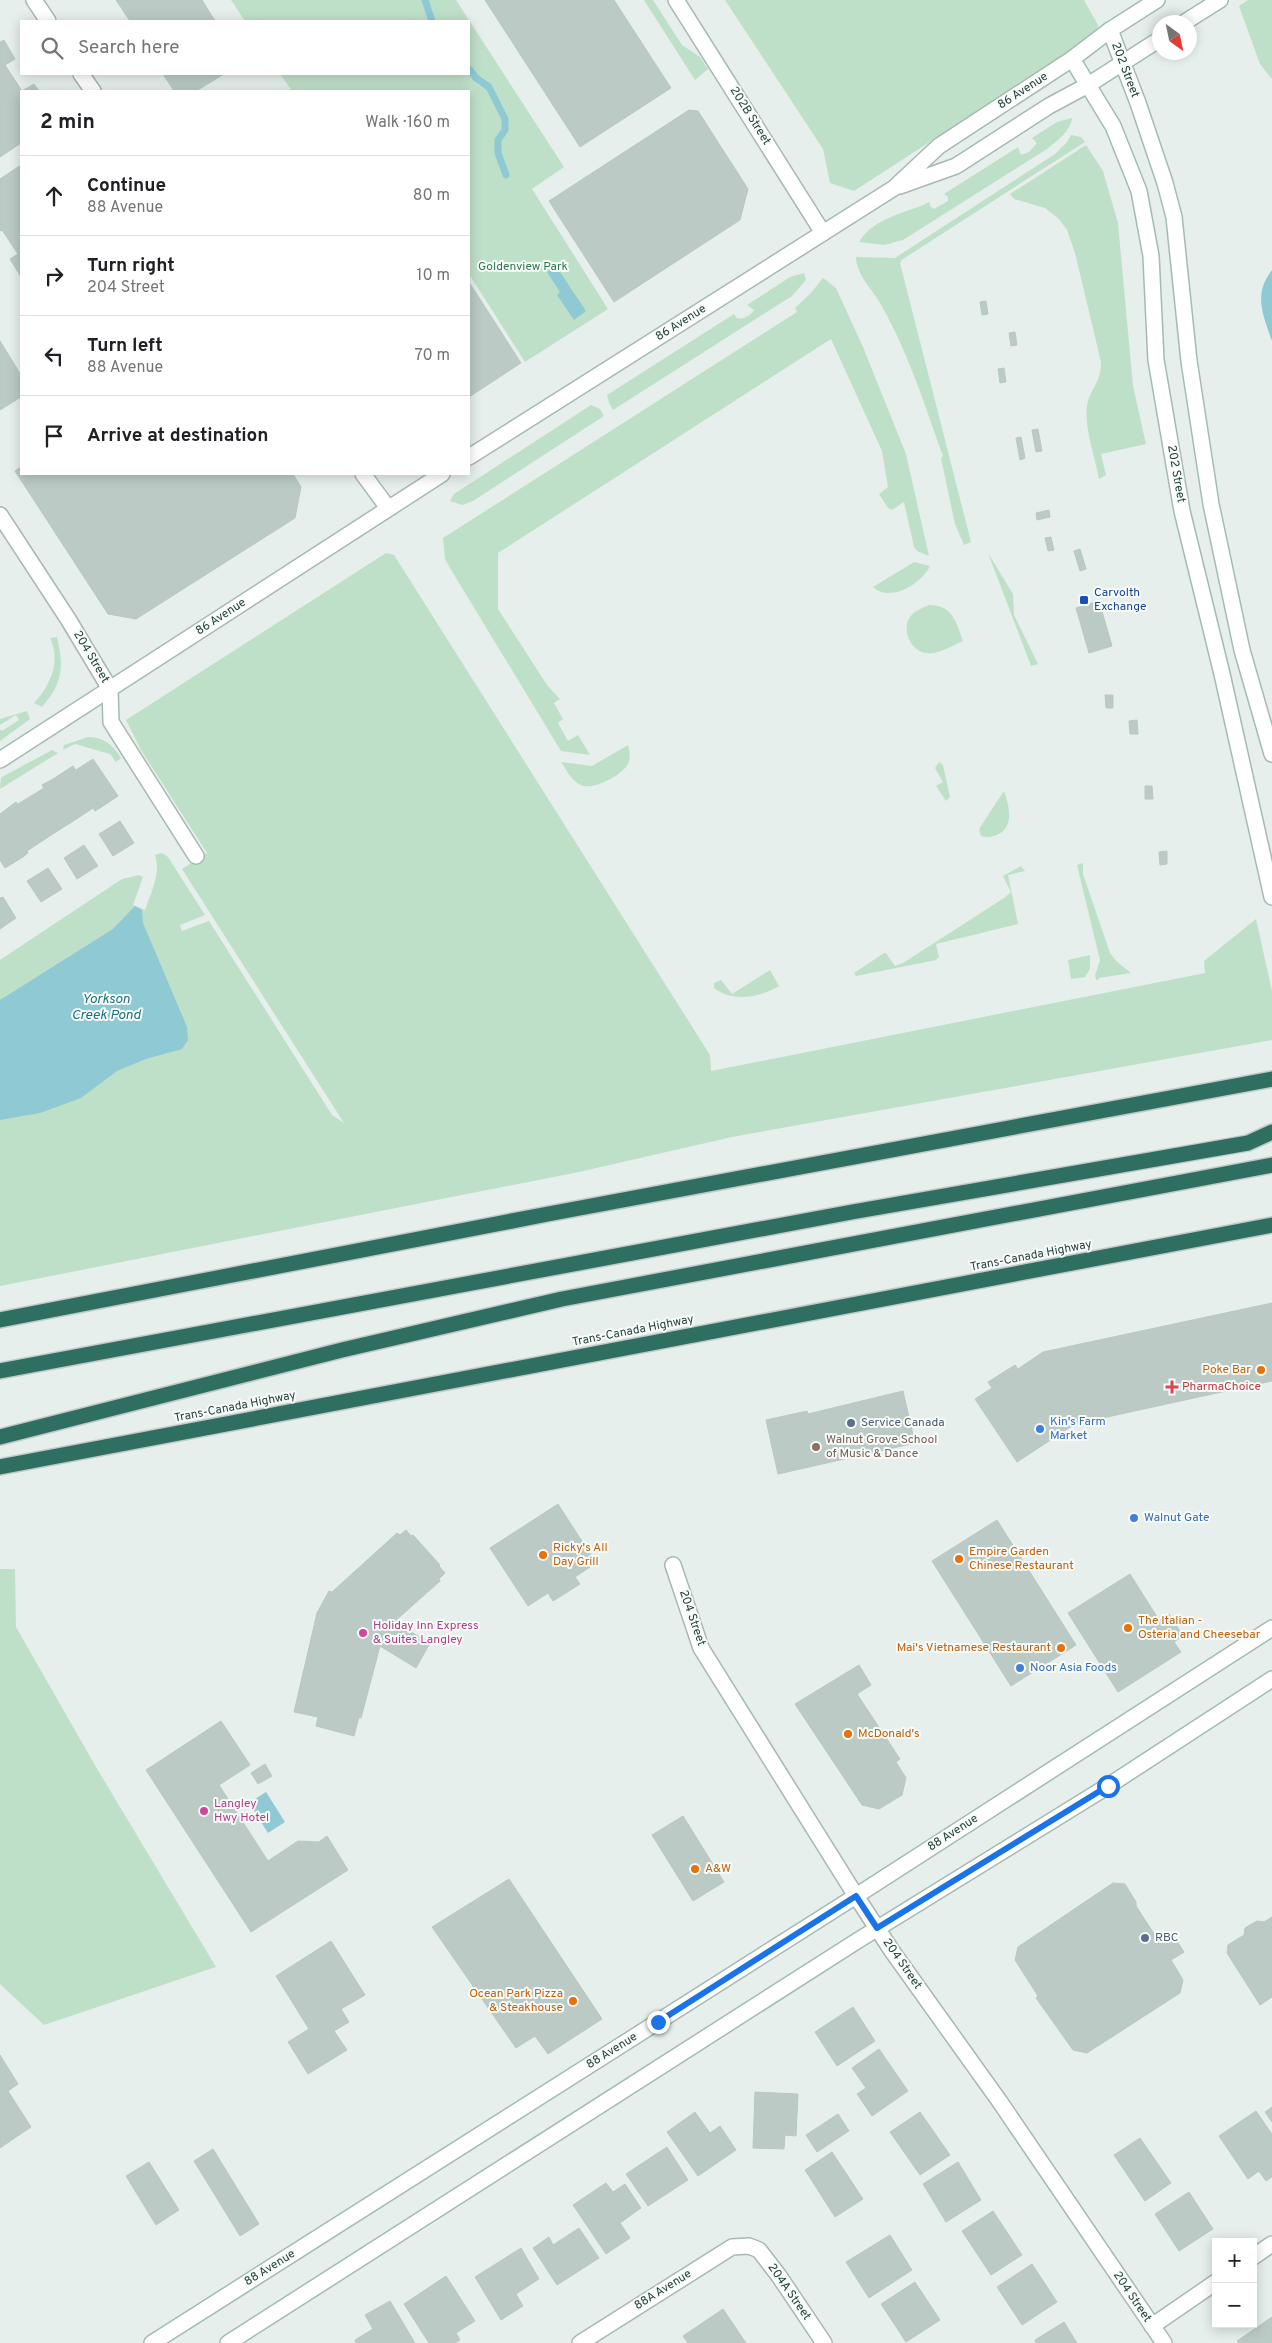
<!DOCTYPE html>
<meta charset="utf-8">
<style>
body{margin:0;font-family:Overpass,sans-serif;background:#f6f6f6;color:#202124}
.controls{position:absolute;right:15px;bottom:15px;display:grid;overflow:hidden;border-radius:0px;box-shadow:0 2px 12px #0003}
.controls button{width:45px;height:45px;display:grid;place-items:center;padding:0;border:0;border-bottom:1px solid #e0e0e0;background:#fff;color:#202124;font:25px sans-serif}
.compass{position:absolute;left:1152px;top:15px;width:45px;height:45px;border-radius:50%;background:#fff;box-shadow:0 2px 12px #0003;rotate:147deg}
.stop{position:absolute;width:15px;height:15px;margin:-11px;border:4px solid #1a73e8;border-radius:50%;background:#fff}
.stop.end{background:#1a73e8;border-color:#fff;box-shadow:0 1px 5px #0008}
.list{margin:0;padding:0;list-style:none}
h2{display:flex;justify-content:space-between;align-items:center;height:65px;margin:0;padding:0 20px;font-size:21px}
h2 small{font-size:16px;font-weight:400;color:#757577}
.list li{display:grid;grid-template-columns:32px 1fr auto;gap:15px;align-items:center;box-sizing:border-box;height:80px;padding:0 20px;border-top:1px solid #e0e0e0}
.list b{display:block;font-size:19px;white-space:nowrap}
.list p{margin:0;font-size:16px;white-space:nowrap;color:#757577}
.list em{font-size:16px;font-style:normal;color:#757577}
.icon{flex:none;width:28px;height:28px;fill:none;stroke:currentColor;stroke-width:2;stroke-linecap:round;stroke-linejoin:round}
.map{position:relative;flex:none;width:1272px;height:2343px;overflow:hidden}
.search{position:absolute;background:#fff;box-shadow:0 2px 12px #0003;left:20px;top:20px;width:450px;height:55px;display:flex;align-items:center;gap:12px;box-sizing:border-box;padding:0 18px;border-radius:0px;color:#757577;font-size:19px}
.panel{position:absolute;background:#fff;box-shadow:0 2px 12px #0003;left:20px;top:90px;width:450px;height:385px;border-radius:0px}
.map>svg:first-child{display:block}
.green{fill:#bfe0c8}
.water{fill:#8ec9d4}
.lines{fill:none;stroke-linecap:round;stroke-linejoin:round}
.stream{stroke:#8ec9d4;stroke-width:7}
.building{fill:#bbcac4;stroke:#b8c9c2}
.minor-casing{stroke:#a8b8b2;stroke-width:18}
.tertiary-casing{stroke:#a8b8b2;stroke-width:18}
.secondary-casing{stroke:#a4bbb3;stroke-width:18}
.motorway-casing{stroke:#c2cac8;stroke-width:18}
.minor{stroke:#fff;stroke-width:15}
.tertiary{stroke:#fff;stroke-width:15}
.secondary{stroke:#fff;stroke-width:15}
.motorway{stroke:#2f6f62;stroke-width:15}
.route{stroke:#1a73e8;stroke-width:6}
.transit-dot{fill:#1a4fb4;stroke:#f7fbf9;stroke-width:2}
.food-dot{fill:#e8710a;stroke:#f7fbf9;stroke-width:2}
.health-dot{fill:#e0444e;stroke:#f7fbf9;stroke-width:2}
.service-dot{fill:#5c6f8a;stroke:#f7fbf9;stroke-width:2}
.shop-dot{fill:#3f7fe0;stroke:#f7fbf9;stroke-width:2}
.education-dot{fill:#8d6e63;stroke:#f7fbf9;stroke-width:2}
.hotel-dot{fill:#d1479c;stroke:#f7fbf9;stroke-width:2}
.labels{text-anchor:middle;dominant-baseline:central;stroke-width:4;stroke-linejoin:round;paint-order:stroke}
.street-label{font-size:12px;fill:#24423a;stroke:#f7fbf9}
.park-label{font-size:12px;fill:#2d7a4b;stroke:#f7fbf9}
.transit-label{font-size:12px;fill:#164399;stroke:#f7fbf9;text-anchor:start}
.food-label{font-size:12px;fill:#c56008;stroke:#f7fbf9;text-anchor:start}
.health-label{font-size:12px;fill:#be3a42;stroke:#f7fbf9;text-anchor:start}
.shop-label{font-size:12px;fill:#366cbe;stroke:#f7fbf9;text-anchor:start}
.service-label{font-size:12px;fill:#4e5e75;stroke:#f7fbf9;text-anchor:start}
.education-label{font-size:12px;fill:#785e54;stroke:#f7fbf9;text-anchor:start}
.hotel-label{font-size:12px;fill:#b23c85;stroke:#f7fbf9;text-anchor:start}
.water-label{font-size:14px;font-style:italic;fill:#1c6f80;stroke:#f7fbf9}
</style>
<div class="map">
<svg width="1272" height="2343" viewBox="0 0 1272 2343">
<rect width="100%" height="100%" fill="#e6efeb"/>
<!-- green -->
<g class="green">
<path d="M231,0H456L564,167L532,189L608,309L525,362L469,274V91H292L280,74H469V21H245Z"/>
<path d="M644,0H653L682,45L700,57L708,69L695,80Z"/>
<path d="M725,0H1084L1098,25L1097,30L1090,38L854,191L830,183L823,149Z"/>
<path d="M1248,0H1272V79L1260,64L1239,6Z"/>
<path d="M1072,118C1071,131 1057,141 1047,149L903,240L884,245L859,242C873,218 906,213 930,202V206L934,209L948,201V197L944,194L1018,147L1021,155L1029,152L1037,143L1032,138L1057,122Z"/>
<path d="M1071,135L1081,137L1085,142L903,259L900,263L971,542L964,545L955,524L941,458L943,456C925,406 907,349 880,303C872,289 856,274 856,257L895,258L1055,154L1067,142Z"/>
<path d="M1086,145L1103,171L1118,223L1133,386L1146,444L1101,454L1106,475L1099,479C1095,456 1084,429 1087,406C1089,390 1101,384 1101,362L1075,253L1067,230L1059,219L1045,208L1014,199L1010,194Z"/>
<path d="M804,273L806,280L792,296L613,410L609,403L607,395L734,314L737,318C743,320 750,316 754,310L747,305L790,277Z"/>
<path d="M823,278L836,288L863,347L906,454L929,556L917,551L914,547L904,502L892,510L888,508L879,494L888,487L882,451L831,339L498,553V609L547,685L560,699L554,703L563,719L558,723L568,741L578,735L590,755L561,751L450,568L445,559L443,538L797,312L795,308L811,293Z"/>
<path d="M591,405L600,409L604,416L473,501L462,505L450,501L454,494Z"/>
<path d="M386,553L394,555L710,1055L711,1071L1205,973L1204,961L1256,919L1272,991V1040L732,1137L579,1172L0,1286V960L122,879L139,875L143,877L133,905L145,910C151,892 161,874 155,855L162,853L168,857L205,915L180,925L182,931L209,921L332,1115L344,1123L182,869L207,853L141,750L126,720Z"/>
<path d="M988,553L1013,594L1014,615L1038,664L1031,666Z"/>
<path d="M914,562L930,566C921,584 890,603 873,587Z"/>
<path d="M929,605C953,605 956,622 963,641C952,646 938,655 926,653C911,651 901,630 910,617C914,611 922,608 929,605Z"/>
<path d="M57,637C64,667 63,683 42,707L34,703C51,685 61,661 50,638Z"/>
<path d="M27,711L30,719L0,741V729L2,731L19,720L16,715L0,725V719Z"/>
<path d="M88,737C105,738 112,744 121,758L116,762L110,754L75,744L63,750L64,745Z"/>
<path d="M628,745C630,752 631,757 628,764C622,775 593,791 581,785C571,781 567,770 561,762L592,766Z"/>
<path d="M52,750L58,753L0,789L1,778L4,776Z"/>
<path d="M939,762L943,765L950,797L946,801L936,786L943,782L935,768Z"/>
<path d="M1004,791C1009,806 1015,827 997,835C992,837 987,838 981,836L979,829Z"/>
<path d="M1083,863V874L1110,953L1116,961L1131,973L1099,978L1097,981L1095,976L1100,960L1077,865Z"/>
<path d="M1021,866L1025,871L1008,875L1018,924L936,944L939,957L936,960L856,976L854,973L884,953H886L895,966L903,963L1004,898L1011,892L1003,876Z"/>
<path d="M1090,955V969L1085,977L1071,979L1068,960Z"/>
<path d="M770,970L779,986C761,997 733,1003 714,988V983L721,980L732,994Z"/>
<path d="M0,1569H15L16,1627L96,1767L216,1967L44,2025L0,1984Z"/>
</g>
<!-- water -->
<g class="water">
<path d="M554,263L586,311L574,320L557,295L560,292L547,272L551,269L549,266Z"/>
<path d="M1272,270V341C1263,315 1253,294 1272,270Z"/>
<path d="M135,906L142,910L143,923L187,1027L188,1040L182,1049L146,1059L117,1071L81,1098L40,1113L0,1120V1000L113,929Z"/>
<path d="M266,1792L285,1822L268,1833L249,1803Z"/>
</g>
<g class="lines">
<!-- stream -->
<g class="stream">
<path d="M425,0L432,21"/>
<path d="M469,69L476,78L489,87L505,119V130L498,140V153L506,175"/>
</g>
</g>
<!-- building -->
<g class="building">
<path d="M116,0H202L215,21H130Z"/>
<path d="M485,0H614L671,88L580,147Z"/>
<path d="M4,40L15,59L5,65L22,91L21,143L0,157V42Z"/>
<path d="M163,74H224L196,91H174Z"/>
<path d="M34,84L39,91H22Z"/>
<path d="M689,110L698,111L748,189L740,220L614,302L549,201Z"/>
<path d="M21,165V277L10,259L18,254L2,230L0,231V179Z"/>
<path d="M469,282L521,363L469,397Z"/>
<path d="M986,301L988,314L982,315L980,302Z"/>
<path d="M1015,332L1017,345L1011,346L1009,333Z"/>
<path d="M0,341L21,375V397L0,410Z"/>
<path d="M1004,368L1006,382L1000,383L998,369Z"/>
<path d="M1038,429L1042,451L1036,452L1032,430Z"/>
<path d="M1021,437L1025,458L1020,460L1016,438Z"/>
<path d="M21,467V474H153L154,476L157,474H293L301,487L295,518L136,619L108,614L15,471Z"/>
<path d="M1049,510L1050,517L1037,520L1036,513Z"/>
<path d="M1051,537L1054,550L1048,551L1045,538Z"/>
<path d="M1080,549L1086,569L1080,571L1074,551Z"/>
<path d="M1099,601L1112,646L1089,653L1076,608Z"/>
<path d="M1105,695H1113V708H1106Z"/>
<path d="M1137,720L1138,734H1130L1129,721Z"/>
<path d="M93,759L118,796L100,808L76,770Z"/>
<path d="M73,766L100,808L95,811L93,808L78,818L53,779Z"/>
<path d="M53,779L78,818L59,830L36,793L44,788L42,785Z"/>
<path d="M1145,786H1152L1153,799H1145Z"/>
<path d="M36,793L59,830L42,841L18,804Z"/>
<path d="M16,802L42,841L27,851L28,853L23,857L0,822V814Z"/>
<path d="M120,821L134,843L113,856L99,834Z"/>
<path d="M0,822L23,857L5,868L0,860Z"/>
<path d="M84,845L98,866L77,879L64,858Z"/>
<path d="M1167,851V864L1160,865L1159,852Z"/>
<path d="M48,868L62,889L41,902L27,881Z"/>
<path d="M3,897L16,918L0,929V898Z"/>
<path d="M1272,1303V1381L1075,1424L1017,1462L975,1399L992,1388L988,1382L1015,1365L1018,1369L1043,1352Z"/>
<path d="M903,1391L915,1443L778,1474L766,1420L807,1411L808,1414Z"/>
<path d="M558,1504L596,1563L575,1577L580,1584L553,1601L548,1593L528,1606L490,1548Z"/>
<path d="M997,1520L1076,1645L1011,1686L932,1561Z"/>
<path d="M406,1530L411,1536L413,1535L440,1565L439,1566L445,1573L439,1579L440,1581L394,1622L430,1643L416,1668L380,1646L361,1718L359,1717L354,1736L316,1726L318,1717L294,1712L317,1613L329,1591L332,1592L397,1533L400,1535Z"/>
<path d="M1130,1574L1159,1620L1169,1614L1183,1636L1174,1642L1181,1652L1118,1692L1068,1613Z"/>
<path d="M859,1665L871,1685L857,1694L900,1759L896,1762L906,1778L902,1795L879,1809L862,1805L795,1704Z"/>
<path d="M221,1721L250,1765L219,1785L268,1861L298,1841L319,1842L327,1836L348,1870L251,1932L146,1770Z"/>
<path d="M265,1764L272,1776L258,1784L251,1773Z"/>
<path d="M683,1816L724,1882L693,1901L652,1835Z"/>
<path d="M509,1879L602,2019L548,2054L535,2036L516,2048L432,1927Z"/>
<path d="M1113,1883L1125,1884L1136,1902V1906L1160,1943L1173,1935L1184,1952L1171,1960L1183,1980L1180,1993L1087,2053L1073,2050L1036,1998L1038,1996L1015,1960L1018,1947Z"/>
<path d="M1272,1917V1997L1260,2005L1227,1953L1228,1945L1244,1935L1245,1928L1257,1921L1264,1922Z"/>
<path d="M331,1941L365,1995L341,2009L349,2022L334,2031L347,2050L308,2074L288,2042L309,2029L276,1976Z"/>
<path d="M853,2007L875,2041L837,2066L815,2032Z"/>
<path d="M879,2049L908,2091L872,2116L857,2094L866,2088L852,2068Z"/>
<path d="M0,2055L18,2084L8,2091L31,2127L0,2148Z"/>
<path d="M755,2092L798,2094L796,2136L785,2135L784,2149L753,2148Z"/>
<path d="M1272,2107V2122L1265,2112Z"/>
<path d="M1256,2111L1272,2134V2177L1266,2181L1259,2171L1248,2179L1219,2136Z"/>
<path d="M695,2112L710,2133L720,2126L736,2150L698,2176L667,2132Z"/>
<path d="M920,2112L950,2155L920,2175L890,2132Z"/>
<path d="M838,2114L849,2131L817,2152L806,2135Z"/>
<path d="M1140,2138L1171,2183L1145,2201L1114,2155Z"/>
<path d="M667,2147L688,2180L648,2206L626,2174Z"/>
<path d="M213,2149L259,2224L240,2236L194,2161Z"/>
<path d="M832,2152L863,2199L835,2217L805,2170Z"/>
<path d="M149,2162L179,2210L156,2225L126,2176Z"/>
<path d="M958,2162L981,2200L946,2222L923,2184Z"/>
<path d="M606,2183L613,2192L625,2184L641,2208L620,2223L630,2238L606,2254L573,2205Z"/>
<path d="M1189,2192L1213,2229L1179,2251L1155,2214Z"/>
<path d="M993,2211L1022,2255L991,2275L962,2231Z"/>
<path d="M579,2228L599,2258L557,2285L533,2248L549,2237L553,2245Z"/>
<path d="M890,2235L912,2270L869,2298L846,2262Z"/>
<path d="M521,2248L539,2279L516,2294L523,2306L501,2320L475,2277Z"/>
<path d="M1032,2264L1057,2302L1022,2325L997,2287Z"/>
<path d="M446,2276L475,2321L456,2333L460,2340L455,2343H429L404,2304Z"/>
<path d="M915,2282L940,2320L906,2342L881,2304Z"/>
<path d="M390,2301L415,2343H356L355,2340L373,2329L365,2315Z"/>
<path d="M723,2309L746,2343H688L683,2336Z"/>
<path d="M1272,2317V2343H1239L1237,2341Z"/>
<path d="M1064,2322L1077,2343H1036L1035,2340Z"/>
</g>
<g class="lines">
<!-- minor casing -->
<g class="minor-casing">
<g id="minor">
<path d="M34,0L48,21"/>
<path d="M676,0L823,233"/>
<path d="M81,74L93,91"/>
<path d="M363,474L388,508"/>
<path d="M110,689L111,722L196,856"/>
<path d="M673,1565L701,1648L856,1896"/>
<path d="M1253,2257L1272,2244"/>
<path d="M1152,2326L1216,2282"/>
<path d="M580,2343L732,2247L749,2246L759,2250L779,2276L824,2343"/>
</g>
</g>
<!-- tertiary casing -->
<g class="tertiary-casing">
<g id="tertiary">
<path d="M900,186L956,166L1049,106L1088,85"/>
<path d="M469,457L894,188L939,146L1072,59"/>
<path d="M0,515L68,619L110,689"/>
<path d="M0,760L442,474"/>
<path d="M856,1896L892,1951L1000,2102L1164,2343"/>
</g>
</g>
<!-- secondary casing -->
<g class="secondary-casing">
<g id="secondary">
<path d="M1157,0L1110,30L1072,59L1113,126L1139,191L1151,256L1156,360L1182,511L1222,674L1272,897"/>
<path d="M1185,22L1220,0"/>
<path d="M1110,30L1138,103L1165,183L1174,217L1189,361L1211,504L1242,650L1272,754"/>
<path d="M1088,85L1160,39"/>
<path d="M152,2343L856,1896L1272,1628"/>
<path d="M228,2343L857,1941L1108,1786L1272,1679"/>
</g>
</g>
<!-- motorway casing -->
<g class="motorway-casing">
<g id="motorway">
<path d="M0,1320L548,1214L1272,1079"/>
<path d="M0,1371L852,1212L1248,1143L1272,1132"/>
<path d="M0,1437L342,1350L562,1299L1272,1165"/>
<path d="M0,1467L1272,1225"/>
</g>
</g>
<!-- minor -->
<use href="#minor" class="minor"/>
<!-- tertiary -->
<use href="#tertiary" class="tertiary"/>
<!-- secondary -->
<use href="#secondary" class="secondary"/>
<!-- motorway -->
<use href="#motorway" class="motorway"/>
</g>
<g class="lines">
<!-- route -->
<path class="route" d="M658,2022L856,1896L877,1928L1108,1786"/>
</g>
<!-- markers -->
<rect class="transit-dot" x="1079" y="595" width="10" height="10" rx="2.5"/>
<g class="food-dot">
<circle cx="1261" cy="1370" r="5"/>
<circle cx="543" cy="1555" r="5"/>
<circle cx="959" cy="1559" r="5"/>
<circle cx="1128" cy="1628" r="5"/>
<circle cx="1061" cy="1648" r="5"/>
<circle cx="848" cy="1734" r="5"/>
<circle cx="695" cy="1869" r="5"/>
<circle cx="573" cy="2001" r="5"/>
</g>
<path class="health-dot" d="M1169.5 1379.5h5v5h5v5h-5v5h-5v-5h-5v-5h5z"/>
<g class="service-dot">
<circle cx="851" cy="1423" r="5"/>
<circle cx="1145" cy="1938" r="5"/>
</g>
<g class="shop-dot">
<circle cx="1040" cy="1429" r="5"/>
<circle cx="1134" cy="1518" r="5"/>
<circle cx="1020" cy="1668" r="5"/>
</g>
<circle class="education-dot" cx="816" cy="1447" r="5"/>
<g class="hotel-dot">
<circle cx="363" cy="1633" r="5"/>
<circle cx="204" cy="1811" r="5"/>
</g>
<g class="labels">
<!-- street labels -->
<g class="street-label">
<text transform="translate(1125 70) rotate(69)">202 Street</text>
<text transform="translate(1023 91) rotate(-33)">86 Avenue</text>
<text transform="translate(750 116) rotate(58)">202B Street</text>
<text transform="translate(681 323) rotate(-32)">86 Avenue</text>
<text transform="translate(1176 474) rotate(80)">202 Street</text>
<text transform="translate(221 617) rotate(-33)">86 Avenue</text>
<text transform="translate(91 657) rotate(59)">204 Street</text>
<text transform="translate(1031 1256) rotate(-11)">Trans-Canada Highway</text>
<text transform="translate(633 1331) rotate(-11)">Trans-Canada Highway</text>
<text transform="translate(235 1407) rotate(-11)">Trans-Canada Highway</text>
<text transform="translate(692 1618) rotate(71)">204 Street</text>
<text transform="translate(953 1833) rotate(-33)">88 Avenue</text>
<text transform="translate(902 1964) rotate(55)">204 Street</text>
<text transform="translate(612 2051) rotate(-32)">88 Avenue</text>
<text transform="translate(270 2268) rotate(-32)">88 Avenue</text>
<text transform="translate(663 2290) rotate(-32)">88A Avenue</text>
<text transform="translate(789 2292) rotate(55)">204A Street</text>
<text transform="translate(1132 2297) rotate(56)">204 Street</text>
</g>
<!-- park labels -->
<g class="park-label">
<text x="523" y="267">Goldenview Park</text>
</g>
<!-- transit labels -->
<g class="transit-label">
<text x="1094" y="593">Carvolth<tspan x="1094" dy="14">Exchange</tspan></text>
</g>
<!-- food labels -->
<g class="food-label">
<text x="1251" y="1370" text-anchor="end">Poke Bar</text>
<text x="553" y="1548">Ricky's All<tspan x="553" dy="14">Day Grill</tspan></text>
<text x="969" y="1552">Empire Garden<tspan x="969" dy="14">Chinese Restaurant</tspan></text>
<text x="1138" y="1621">The Italian -<tspan x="1138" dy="14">Osteria and Cheesebar</tspan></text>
<text x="1051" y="1648" text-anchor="end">Mai's Vietnamese Restaurant</text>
<text x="858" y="1734">McDonald's</text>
<text x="705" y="1869">A&amp;W</text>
<text x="563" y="1994" text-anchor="end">Ocean Park Pizza<tspan x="563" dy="14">&amp; Steakhouse</tspan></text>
</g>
<!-- health labels -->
<g class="health-label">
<text x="1182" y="1387">PharmaChoice</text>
</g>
<!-- shop labels -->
<g class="shop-label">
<text x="1050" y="1422">Kin's Farm<tspan x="1050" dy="14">Market</tspan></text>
<text x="1144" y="1518">Walnut Gate</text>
<text x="1030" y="1668">Noor Asia Foods</text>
</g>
<!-- service labels -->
<g class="service-label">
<text x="861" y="1423">Service Canada</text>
<text x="1155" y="1938">RBC</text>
</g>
<!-- education labels -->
<g class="education-label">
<text x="826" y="1440">Walnut Grove School<tspan x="826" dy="14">of Music &amp; Dance</tspan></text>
</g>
<!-- hotel labels -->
<g class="hotel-label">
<text x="373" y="1626">Holiday Inn Express<tspan x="373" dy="14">&amp; Suites Langley</tspan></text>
<text x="214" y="1804">Langley<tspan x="214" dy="14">Hwy Hotel</tspan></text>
</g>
<!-- water labels -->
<g class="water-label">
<text x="106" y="999">Yorkson<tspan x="106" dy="16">Creek Pond</tspan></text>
</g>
</g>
</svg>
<div class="controls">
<button>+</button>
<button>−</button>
</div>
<svg class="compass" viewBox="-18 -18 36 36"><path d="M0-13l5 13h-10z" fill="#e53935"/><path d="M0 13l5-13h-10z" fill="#757577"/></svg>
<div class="stop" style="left:1108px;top:1786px"></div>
<div class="stop end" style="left:658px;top:2022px"></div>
<div class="search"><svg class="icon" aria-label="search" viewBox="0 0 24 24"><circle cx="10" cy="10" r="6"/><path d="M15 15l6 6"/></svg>Search here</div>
<section class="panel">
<h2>2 min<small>Walk · 160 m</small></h2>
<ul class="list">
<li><svg class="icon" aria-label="ahead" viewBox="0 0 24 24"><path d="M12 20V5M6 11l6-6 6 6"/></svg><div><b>Continue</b><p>88 Avenue</p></div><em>80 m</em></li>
<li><svg class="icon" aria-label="right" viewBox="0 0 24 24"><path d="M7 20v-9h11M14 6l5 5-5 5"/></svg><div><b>Turn right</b><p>204 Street</p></div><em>10 m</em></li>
<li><svg class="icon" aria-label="left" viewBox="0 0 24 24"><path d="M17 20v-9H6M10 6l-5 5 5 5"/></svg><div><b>Turn left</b><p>88 Avenue</p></div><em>70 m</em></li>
<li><svg class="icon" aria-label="arrive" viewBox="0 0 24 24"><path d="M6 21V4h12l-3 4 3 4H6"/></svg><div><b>Arrive at destination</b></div></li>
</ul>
</section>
</div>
